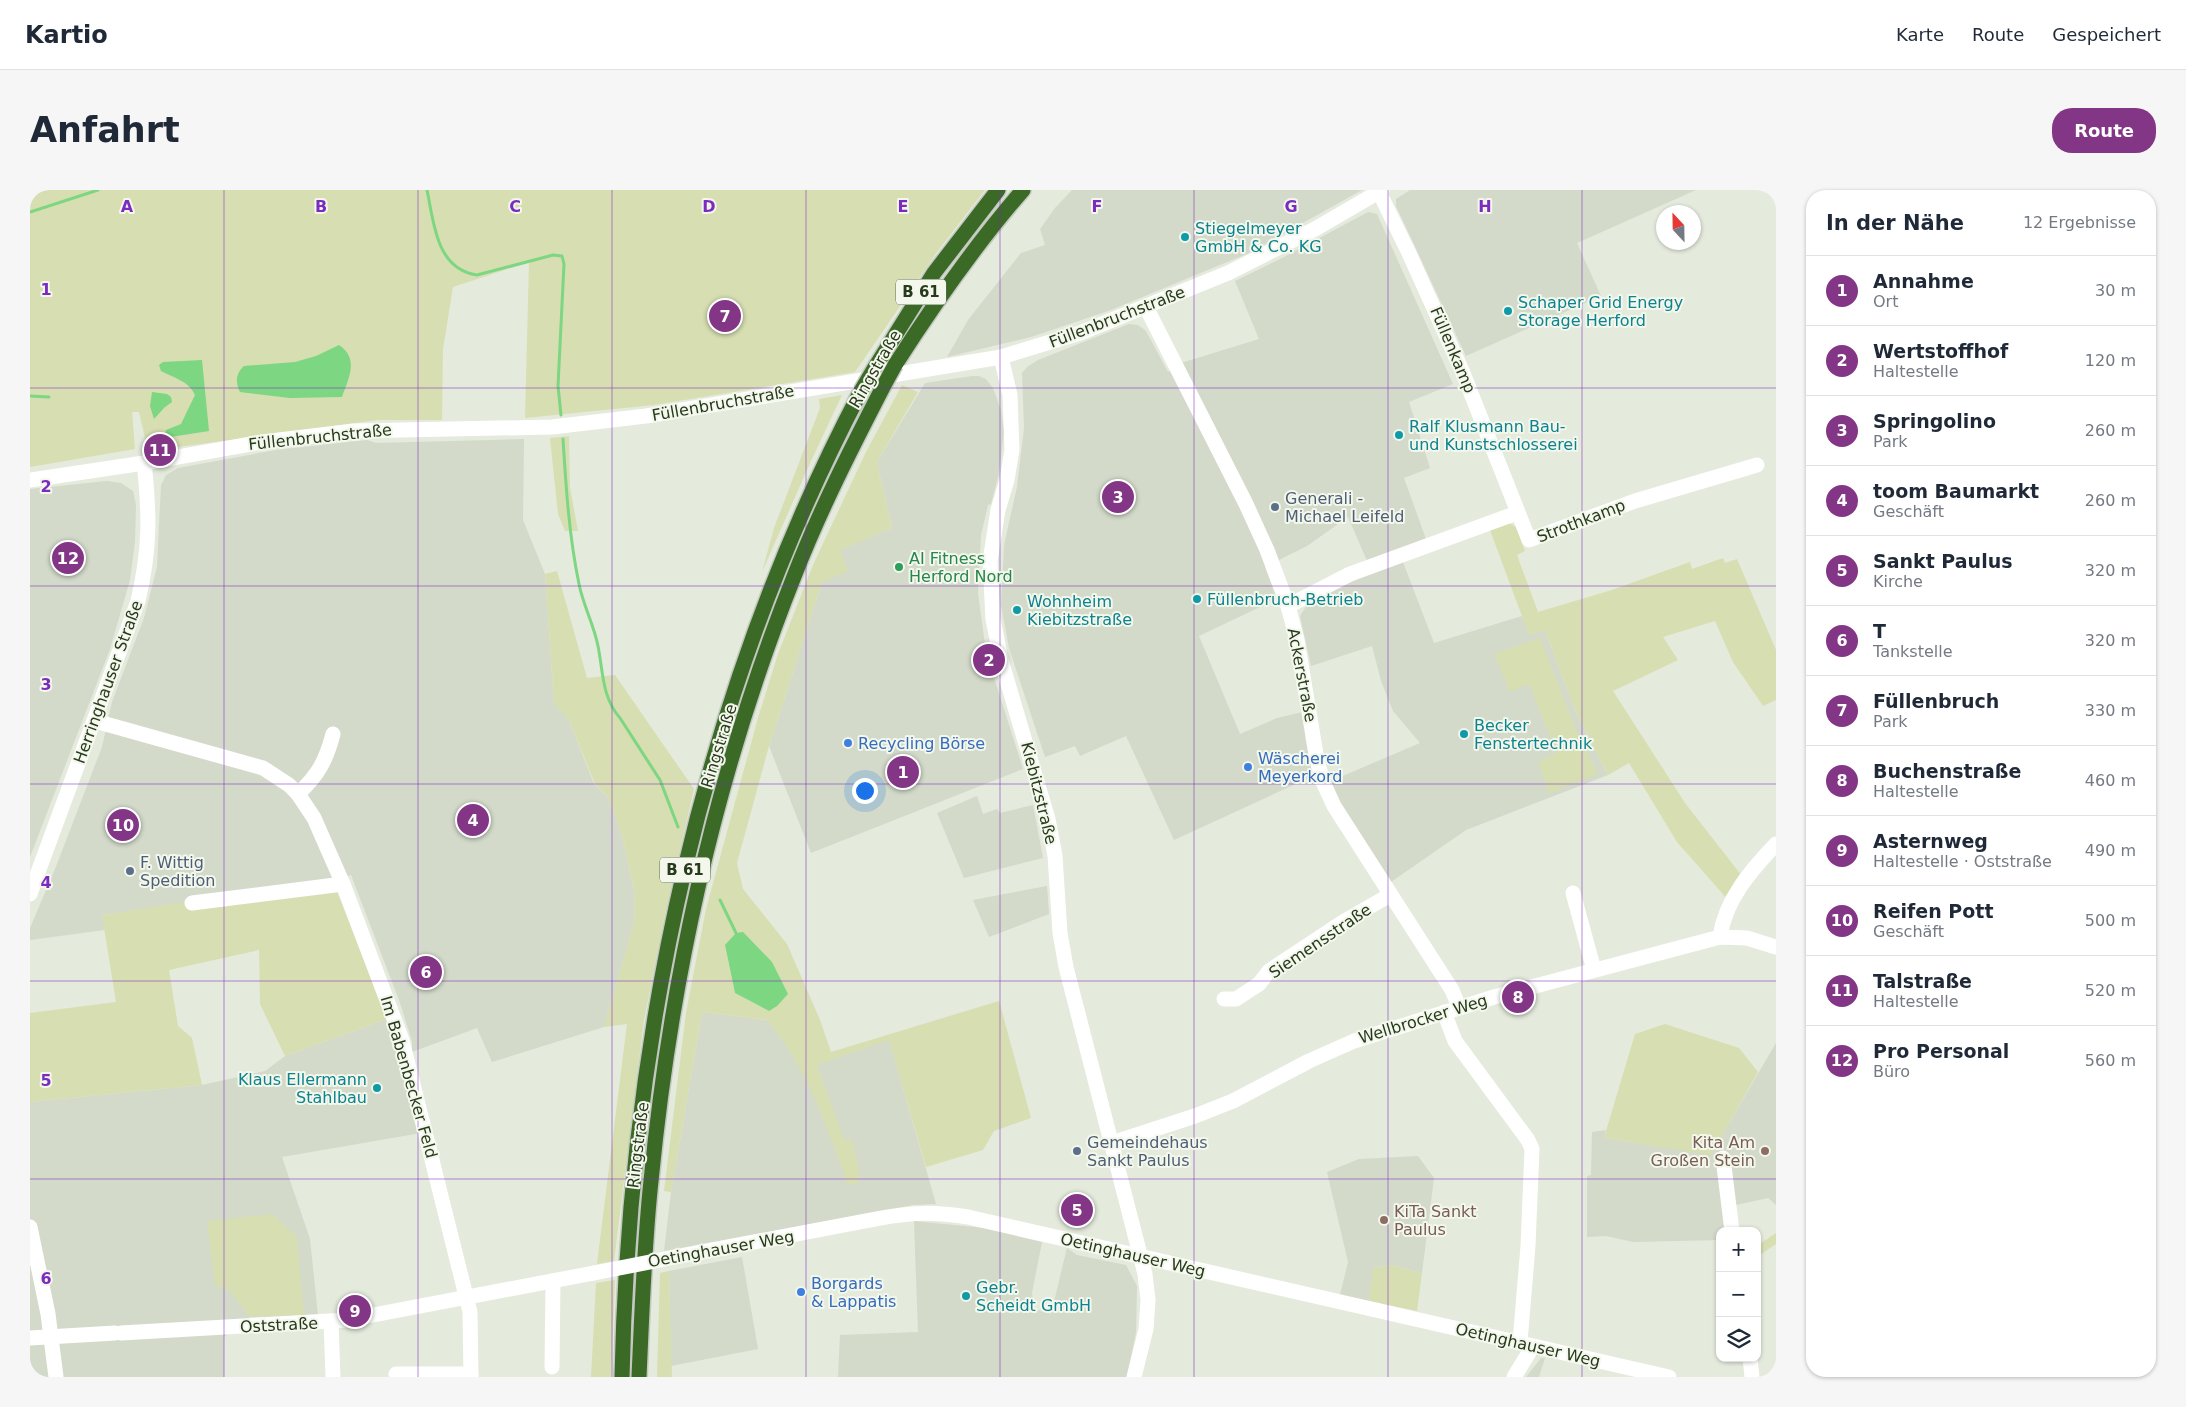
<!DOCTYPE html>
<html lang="de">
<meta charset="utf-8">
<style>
body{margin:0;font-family:"DejaVu Sans",sans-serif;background:#f6f6f7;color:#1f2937}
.controls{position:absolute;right:15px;bottom:15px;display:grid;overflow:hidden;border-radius:10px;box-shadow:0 1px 4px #0004}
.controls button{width:45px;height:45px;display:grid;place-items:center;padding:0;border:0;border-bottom:1px solid #e0e1e3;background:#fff;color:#1f2937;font:25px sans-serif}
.compass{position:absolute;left:1626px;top:15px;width:45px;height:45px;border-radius:50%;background:#fff;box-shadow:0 1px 4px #0004;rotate:338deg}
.you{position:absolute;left:834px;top:600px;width:18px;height:18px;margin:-12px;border:4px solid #fff;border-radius:50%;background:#1a73e8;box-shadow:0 0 0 8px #1a73e833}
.badge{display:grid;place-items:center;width:32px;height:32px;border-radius:50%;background:#843686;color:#fff;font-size:16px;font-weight:700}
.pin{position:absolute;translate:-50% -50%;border:2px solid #fff;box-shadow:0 1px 5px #0006}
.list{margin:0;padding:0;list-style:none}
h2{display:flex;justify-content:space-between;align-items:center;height:65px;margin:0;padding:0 20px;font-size:21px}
h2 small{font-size:16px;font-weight:400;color:#747a83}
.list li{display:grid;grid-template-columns:32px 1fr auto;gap:15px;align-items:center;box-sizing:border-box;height:70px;padding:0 20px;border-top:1px solid #e0e1e3}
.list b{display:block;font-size:19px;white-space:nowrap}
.list p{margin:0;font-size:16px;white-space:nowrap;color:#747a83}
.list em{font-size:16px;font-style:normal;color:#747a83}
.icon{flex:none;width:28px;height:28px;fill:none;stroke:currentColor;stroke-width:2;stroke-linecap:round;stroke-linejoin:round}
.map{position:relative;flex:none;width:1746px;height:1187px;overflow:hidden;border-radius:20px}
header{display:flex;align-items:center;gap:30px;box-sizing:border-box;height:70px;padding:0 25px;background:#fff;border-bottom:1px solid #e0e1e3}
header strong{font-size:24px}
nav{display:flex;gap:28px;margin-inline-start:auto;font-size:18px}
.intro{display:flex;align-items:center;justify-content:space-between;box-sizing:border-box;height:120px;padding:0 30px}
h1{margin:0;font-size:35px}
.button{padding:12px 22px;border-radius:20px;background:#843686;color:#fff;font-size:18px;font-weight:700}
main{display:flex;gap:30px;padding:0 30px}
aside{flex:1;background:#fff;border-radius:20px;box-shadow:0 1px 4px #0004}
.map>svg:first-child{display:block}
.built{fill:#d3daca}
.green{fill:#d7deb2;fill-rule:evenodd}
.water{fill:#7dd681}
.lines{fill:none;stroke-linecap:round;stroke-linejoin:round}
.stream{stroke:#7dd681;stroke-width:3}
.highway-casing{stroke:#c3c8c0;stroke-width:18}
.minor{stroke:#fff;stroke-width:15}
.highway{stroke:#3b6926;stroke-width:15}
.highway-bridge-casing{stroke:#c3c8c0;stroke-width:18;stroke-linecap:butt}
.minor-bridge{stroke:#fff;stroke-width:15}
.highway-bridge{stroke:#3b6926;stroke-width:15}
.grid{fill:none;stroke:#7b2cbf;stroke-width:1;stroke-opacity:0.55}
.culture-dot{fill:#0f9aa8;stroke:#f3f7ec;stroke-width:2}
.service-dot{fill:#5c6f8a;stroke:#f3f7ec;stroke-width:2}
.leisure-dot{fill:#2e9e5b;stroke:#f3f7ec;stroke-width:2}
.shop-dot{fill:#3f7fe0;stroke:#f3f7ec;stroke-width:2}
.education-dot{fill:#8d6e63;stroke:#f3f7ec;stroke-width:2}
.labels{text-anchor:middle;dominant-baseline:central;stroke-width:4;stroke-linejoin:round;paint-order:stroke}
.shield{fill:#f3f7ec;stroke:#65735b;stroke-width:1}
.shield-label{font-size:15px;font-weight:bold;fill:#283a1d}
.culture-label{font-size:16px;fill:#0d838f;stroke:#f3f7ec;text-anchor:start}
.street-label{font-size:16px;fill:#283a1d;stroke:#f3f7ec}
.service-label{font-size:16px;fill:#4e5e75;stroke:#f3f7ec;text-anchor:start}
.leisure-label{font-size:16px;fill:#27864d;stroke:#f3f7ec;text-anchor:start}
.shop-label{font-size:16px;fill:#366cbe;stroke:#f3f7ec;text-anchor:start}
.education-label{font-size:16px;fill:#785e54;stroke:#f3f7ec;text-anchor:end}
.grid-label{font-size:16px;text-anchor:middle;font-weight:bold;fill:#7b2cbf;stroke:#f3f7ec;stroke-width:4;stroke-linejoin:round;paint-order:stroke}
</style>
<header>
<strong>Kartio</strong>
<nav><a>Karte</a><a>Route</a><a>Gespeichert</a></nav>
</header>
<div class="intro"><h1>Anfahrt</h1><a class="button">Route</a></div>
<main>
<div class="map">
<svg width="1746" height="1187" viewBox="0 0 1746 1187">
<rect width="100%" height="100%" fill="#e4eadc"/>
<!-- built -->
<g class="built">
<path d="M1042,0H1332L1219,63L1081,120L1001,147L917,167L938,130L991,63L1015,55L1010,39L1025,18Z"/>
<path d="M1380,0H1666L1547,53L1571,106L1436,166L1366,16V9Z"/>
<path d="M1338,22L1347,24L1423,194L1379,212L1400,278L1374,288L1397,352L1338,373L1318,327L1277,356L1235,377L1247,409L1169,446L1210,544L1247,528L1273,522L1276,553L1283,586L1144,650L1096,546L1050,566L1045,556L1015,567L979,458L971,415L974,355L987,297L994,238L992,183L997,177L1008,170L1099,134L1108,135L1116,141L1138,182L1151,173L1229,149L1205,91L1254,67Z"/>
<path d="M942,186H949L956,189L963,198L971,220L974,242L969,283L961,314L958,315L951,345L948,403L956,462L993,579L781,663L739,556L792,392L809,360L862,338L847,272L895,193Z"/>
<path d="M494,249L493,330L515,384L524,512L539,530L564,594L578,607L592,646L605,704L604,733L574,837L462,872L447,838L382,862V851L369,810L321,685L299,692L73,725L75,740L0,750V738L25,679L72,557L82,512L114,428L127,377L131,295L136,285L148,278L246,260L337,250L346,253Z"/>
<path d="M77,291L91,293L103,301L106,315L105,352L100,390L80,459L0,667V299Z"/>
<path d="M1373,372L1404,453L1492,426L1499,444L1515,440L1544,518L1578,585L1436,640L1361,692L1311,614L1301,591L1390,553L1363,521L1351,491L1342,456L1281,476L1270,426L1277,415L1308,397Z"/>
<path d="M947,606L953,624L967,619L970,623L1003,615L1013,668L934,688L907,623Z"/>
<path d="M1017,696L1019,724L959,747L943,710Z"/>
<path d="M672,822L737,830L756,853L771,880L859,849L906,1014L883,1015L634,1061L641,1002Z"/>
<path d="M357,829L364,846L391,943L252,967L280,1049L288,1126L220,1127L194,1147V1187H0V912L172,895L235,881L255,866Z"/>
<path d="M1746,853V1015L1738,1008L1706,1015L1695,1041H1690V1050L1603,1052L1576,1046L1557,1047V986L1561,985L1562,942L1576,940L1574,948L1681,964Z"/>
<path d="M1388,966L1404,988L1392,1083L1361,1075L1344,1078L1339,1111L1310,1105L1318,1072L1297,982L1329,969Z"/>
<path d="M884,1031L954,1038L1012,1052L1002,1103L1004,1119L1021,1124L1037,1058L1047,1065L1096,1075L1107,1096L1106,1142L1097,1187H808L810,1145L888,1142Z"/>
<path d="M712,1067L728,1159L641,1176L639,1081Z"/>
<path d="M1511,1168H1515L1509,1187H1496Z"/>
</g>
<!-- green -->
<g class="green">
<path d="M0,0H955L907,62L825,182L624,215L495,228L499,72L423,97L413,159L412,230H347L118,261L109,222H102L105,259L0,277Z"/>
<path d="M872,195L888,202L847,272L862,338L810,360L818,381L792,392L739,556L707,673L713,699L757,754L790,830L801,862L969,811L1001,928L964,941L953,960L896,977L859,850L787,875L814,950L821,949L828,974L829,990L826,994L818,995C797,937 777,878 737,830L672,822L641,1002L634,1001L656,823L676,719L728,528L748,464L783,375L836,262ZM695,755L739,821L705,803Z"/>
<path d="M812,205L780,273L732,382L744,338L790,218L789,209Z"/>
<path d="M539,246L540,298L548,341H535L528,324L520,248Z"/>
<path d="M1479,333L1486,337L1495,361L1487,365L1508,422L1582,400L1660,372L1662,379L1693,368L1695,373L1707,369L1746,460V510L1733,516L1703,472L1685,431L1633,447L1648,470L1583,501L1655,613L1712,686L1699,711L1647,652L1599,573L1578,585L1544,518L1515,440L1499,445L1460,340Z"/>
<path d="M527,381L557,488L585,485L664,599L636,720L614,830L584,1071L567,1074L597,834L574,837L604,733L605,704L592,646L578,607L565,594L539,530L524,513L515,384Z"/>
<path d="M1510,448L1548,545L1568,584L1519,603L1508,572L1527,563L1499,494L1480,502L1464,464Z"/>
<path d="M306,699L357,829L255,866L230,814L229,760L139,780L148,836L162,848L172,895L0,912V823L86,812L72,725L154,712L170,714Z"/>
<path d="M1635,834L1709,858L1728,882L1681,965L1574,948L1605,844Z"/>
<path d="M242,1024L267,1047L274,1125L220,1127L200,1101L185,1095L177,1031Z"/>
<path d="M1746,1043V1054L1727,1067V1056Z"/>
<path d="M1361,1075L1392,1083L1387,1121L1339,1111L1343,1078Z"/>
<path d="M639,1081L642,1187H627L630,1083Z"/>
<path d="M585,1090L581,1187H561L566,1093Z"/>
</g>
<!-- water -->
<g class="water">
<path d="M309,155C330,169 318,189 312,207L260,208L210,202C205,192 206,183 214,176L265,172L286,166Z"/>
<path d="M172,170L179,241L134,248L136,240L151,234L165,205C159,191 144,188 131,181L129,175L133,172Z"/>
<path d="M122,202L137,204L141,207L142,212L135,217L124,229L120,216Z"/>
<path d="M713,742L742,772L758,804L747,816L739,821L705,803L695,755L706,743Z"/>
</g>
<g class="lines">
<!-- stream -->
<g class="stream">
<path d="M397,0C404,33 406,79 447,85L523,65L532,66L534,74L528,196L531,225"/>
<path d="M0,22L68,0"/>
<path d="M0,206L19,207"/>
<path d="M533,249C536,297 539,346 549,394C553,415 564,435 568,456C573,481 572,508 590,528L630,590L648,637"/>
<path d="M690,710L706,743"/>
</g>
<!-- highway casing -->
<g class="highway-casing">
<g id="highway">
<path d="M865,175C904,114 945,55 993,0"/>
<path d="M844,179L904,83L968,0"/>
<path d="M592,1187C599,847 672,503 831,201"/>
<path d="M609,1187C612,1122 614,1056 621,991C641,785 688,577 765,384C790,320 821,259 853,197"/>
</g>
</g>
<!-- minor -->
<g class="minor">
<path d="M1349,2L1378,61L1433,183L1499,350L1605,311L1727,275"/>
<path d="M1116,117L1216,314L1237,360L1258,416L1267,450L1287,570L1293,592L1304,616L1422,800L1429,817"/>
<path d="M971,167L980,205L982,260L977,290L968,320L960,371L963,429L971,470L1018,629L1025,666L1030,743L1036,777L1115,1084L1118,1110L1116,1139L1104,1187"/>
<path d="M0,290L114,273L232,252L324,241L522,237L616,226L971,167L1050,143L1198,83L1285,39L1352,0"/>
<path d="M1258,416L1320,384L1487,323"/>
<path d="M65,531L233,578L259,595L268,604L284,628L313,694L372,850L440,1122L441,1187"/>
<path d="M268,604C288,585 296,571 303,544"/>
<path d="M1543,703L1564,780"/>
<path d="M0,704L108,411C120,360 120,325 114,273"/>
<path d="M162,713L313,694"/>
<path d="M1690,747C1695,710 1721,680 1746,654"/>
<path d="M1194,809H1206L1229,794L1239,781L1313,732L1360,705"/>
<path d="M1414,822L1425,851L1498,950L1502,959L1498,1056L1490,1152"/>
<path d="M1082,953L1165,926L1203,911L1279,871L1324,851L1464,807L1690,747L1717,748L1746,757"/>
<path d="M1693,968L1702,1041"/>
<path d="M0,1037L18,1124L26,1187"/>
<path d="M645,1067L851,1028C886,1022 904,1022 938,1027L1639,1187"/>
<path d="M301,1132L303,1187"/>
<path d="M91,1143L317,1130L564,1083"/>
<path d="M0,1148L85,1143"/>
<path d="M1720,1168L1722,1187"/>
<path d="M522,1177L523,1091"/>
<path d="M366,1184H441"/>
<path d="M1484,1187L1503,1156"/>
</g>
<!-- highway -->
<use href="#highway" class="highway"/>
<!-- highway-bridge casing -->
<g class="highway-bridge-casing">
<g id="highway-bridge">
<path d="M853,197L865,175"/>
<path d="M831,201L844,179"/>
</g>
</g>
<!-- minor-bridge -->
<path class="minor-bridge" d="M564,1083L645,1067"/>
<!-- highway-bridge -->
<use href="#highway-bridge" class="highway-bridge"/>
</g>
<!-- grid -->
<path class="grid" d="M194,0V1187M388,0V1187M582,0V1187M776,0V1187M970,0V1187M1164,0V1187M1358,0V1187M1552,0V1187M0,198H1746M0,396H1746M0,594H1746M0,791H1746M0,989H1746"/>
<!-- markers -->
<g class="culture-dot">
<circle cx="1155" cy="47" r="5"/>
<circle cx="1478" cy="121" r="5"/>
<circle cx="1369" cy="245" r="5"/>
<circle cx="1167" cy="409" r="5"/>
<circle cx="987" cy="420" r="5"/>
<circle cx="1434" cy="544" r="5"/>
<circle cx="347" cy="898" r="5"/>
<circle cx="936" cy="1106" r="5"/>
</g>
<g class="service-dot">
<circle cx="1245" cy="317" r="5"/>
<circle cx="100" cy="681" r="5"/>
<circle cx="1047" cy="961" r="5"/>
</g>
<circle class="leisure-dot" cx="869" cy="377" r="5"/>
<g class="shop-dot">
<circle cx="818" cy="553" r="5"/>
<circle cx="1218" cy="577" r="5"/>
<circle cx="771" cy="1102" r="5"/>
</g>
<g class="education-dot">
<circle cx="1735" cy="961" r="5"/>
<circle cx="1354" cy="1030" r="5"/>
</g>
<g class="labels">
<!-- shield labels -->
<g class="shield">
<rect x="866" y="89.5" width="50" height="25" rx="4"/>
<rect x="630" y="667.5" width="50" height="25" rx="4"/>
</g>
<g class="shield-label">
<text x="891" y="102">B 61</text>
<text x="655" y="680">B 61</text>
</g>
<!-- culture labels -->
<g class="culture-label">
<text x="1165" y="38">Stiegelmeyer<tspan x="1165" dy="18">GmbH &amp; Co. KG</tspan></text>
<text x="1488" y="112">Schaper Grid Energy<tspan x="1488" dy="18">Storage Herford</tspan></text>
<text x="1379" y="236">Ralf Klusmann Bau-<tspan x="1379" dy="18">und Kunstschlosserei</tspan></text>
<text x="1177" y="409">Füllenbruch-Betrieb</text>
<text x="997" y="411">Wohnheim<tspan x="997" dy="18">Kiebitzstraße</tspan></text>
<text x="1444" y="535">Becker<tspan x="1444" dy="18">Fenstertechnik</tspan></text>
<text x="337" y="889" text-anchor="end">Klaus Ellermann<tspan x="337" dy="18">Stahlbau</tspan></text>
<text x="946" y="1097">Gebr.<tspan x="946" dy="18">Scheidt GmbH</tspan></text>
</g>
<!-- street labels -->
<g class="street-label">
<text transform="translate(1087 127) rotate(-21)">Füllenbruchstraße</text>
<text transform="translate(1423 160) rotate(67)">Füllenkamp</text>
<text transform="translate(845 179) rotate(-60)">Ringstraße</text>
<text transform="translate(693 213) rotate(-10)">Füllenbruchstraße</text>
<text transform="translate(290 247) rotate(-6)">Füllenbruchstraße</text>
<text transform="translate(1551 331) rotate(-21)">Strothkamp</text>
<text transform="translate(1272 485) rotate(79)">Ackerstraße</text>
<text transform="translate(78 492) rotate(-70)">Herringhauser Straße</text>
<text transform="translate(689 556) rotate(-73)">Ringstraße</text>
<text transform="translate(1009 603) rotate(76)">Kiebitzstraße</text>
<text transform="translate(1290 751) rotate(-34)">Siemensstraße</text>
<text transform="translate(1393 829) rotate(-17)">Wellbrocker Weg</text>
<text transform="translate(379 887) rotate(74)">Im Babenbecker Feld</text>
<text transform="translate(608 955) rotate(-83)">Ringstraße</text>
<text transform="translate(691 1059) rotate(-10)">Oetinghauser Weg</text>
<text transform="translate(1103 1065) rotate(13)">Oetinghauser Weg</text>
<text transform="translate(249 1135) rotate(-3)">Oststraße</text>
<text transform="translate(1498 1155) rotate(13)">Oetinghauser Weg</text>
</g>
<!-- service labels -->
<g class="service-label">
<text x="1255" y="308">Generali -<tspan x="1255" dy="18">Michael Leifeld</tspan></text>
<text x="110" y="672">F. Wittig<tspan x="110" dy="18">Spedition</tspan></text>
<text x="1057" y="952">Gemeindehaus<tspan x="1057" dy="18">Sankt Paulus</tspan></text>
</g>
<!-- leisure labels -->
<g class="leisure-label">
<text x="879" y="368">AI Fitness<tspan x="879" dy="18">Herford Nord</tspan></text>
</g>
<!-- shop labels -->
<g class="shop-label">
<text x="828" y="553">Recycling Börse</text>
<text x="1228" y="568">Wäscherei<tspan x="1228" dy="18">Meyerkord</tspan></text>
<text x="781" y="1093">Borgards<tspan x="781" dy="18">&amp; Lappatis</tspan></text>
</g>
<!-- education labels -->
<g class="education-label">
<text x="1725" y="952">Kita Am<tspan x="1725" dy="18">Großen Stein</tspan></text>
<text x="1364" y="1021" text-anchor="start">KiTa Sankt<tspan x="1364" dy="18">Paulus</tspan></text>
</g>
</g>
<g class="grid-label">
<text x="97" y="22">A</text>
<text x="291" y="22">B</text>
<text x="485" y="22">C</text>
<text x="679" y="22">D</text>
<text x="873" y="22">E</text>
<text x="1067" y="22">F</text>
<text x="1261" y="22">G</text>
<text x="1455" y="22">H</text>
<text x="16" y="105">1</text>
<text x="16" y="302">2</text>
<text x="16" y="500">3</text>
<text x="16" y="698">4</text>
<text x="16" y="896">5</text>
<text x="16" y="1094">6</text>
</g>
</svg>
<div class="controls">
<button>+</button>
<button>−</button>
<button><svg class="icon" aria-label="layers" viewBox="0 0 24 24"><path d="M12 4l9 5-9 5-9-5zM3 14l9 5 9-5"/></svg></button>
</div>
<svg class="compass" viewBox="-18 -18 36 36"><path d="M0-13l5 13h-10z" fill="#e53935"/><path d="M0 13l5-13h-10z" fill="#747a83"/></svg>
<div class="you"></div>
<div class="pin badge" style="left:873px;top:582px">1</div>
<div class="pin badge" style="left:959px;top:470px">2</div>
<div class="pin badge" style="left:1088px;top:307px">3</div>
<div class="pin badge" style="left:443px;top:630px">4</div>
<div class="pin badge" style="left:1047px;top:1020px">5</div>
<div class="pin badge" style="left:396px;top:782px">6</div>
<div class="pin badge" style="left:695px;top:126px">7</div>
<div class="pin badge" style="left:1488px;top:807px">8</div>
<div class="pin badge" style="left:325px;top:1121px">9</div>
<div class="pin badge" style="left:93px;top:635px">10</div>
<div class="pin badge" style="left:130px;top:260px">11</div>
<div class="pin badge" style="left:38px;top:368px">12</div>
</div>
<aside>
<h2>In der Nähe<small>12 Ergebnisse</small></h2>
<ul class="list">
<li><span class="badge">1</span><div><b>Annahme</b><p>Ort</p></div><em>30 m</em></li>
<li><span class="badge">2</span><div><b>Wertstoffhof</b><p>Haltestelle</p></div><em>120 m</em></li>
<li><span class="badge">3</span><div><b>Springolino</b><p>Park</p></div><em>260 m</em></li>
<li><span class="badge">4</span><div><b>toom Baumarkt</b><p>Geschäft</p></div><em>260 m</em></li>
<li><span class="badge">5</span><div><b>Sankt Paulus</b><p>Kirche</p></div><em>320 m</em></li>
<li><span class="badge">6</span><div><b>T</b><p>Tankstelle</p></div><em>320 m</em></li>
<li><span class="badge">7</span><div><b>Füllenbruch</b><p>Park</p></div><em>330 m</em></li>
<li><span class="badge">8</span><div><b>Buchenstraße</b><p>Haltestelle</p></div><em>460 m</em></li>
<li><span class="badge">9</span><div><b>Asternweg</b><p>Haltestelle · Oststraße</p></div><em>490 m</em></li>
<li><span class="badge">10</span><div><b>Reifen Pott</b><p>Geschäft</p></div><em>500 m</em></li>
<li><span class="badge">11</span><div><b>Talstraße</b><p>Haltestelle</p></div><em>520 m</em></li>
<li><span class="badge">12</span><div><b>Pro Personal</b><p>Büro</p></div><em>560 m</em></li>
</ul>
</aside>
</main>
